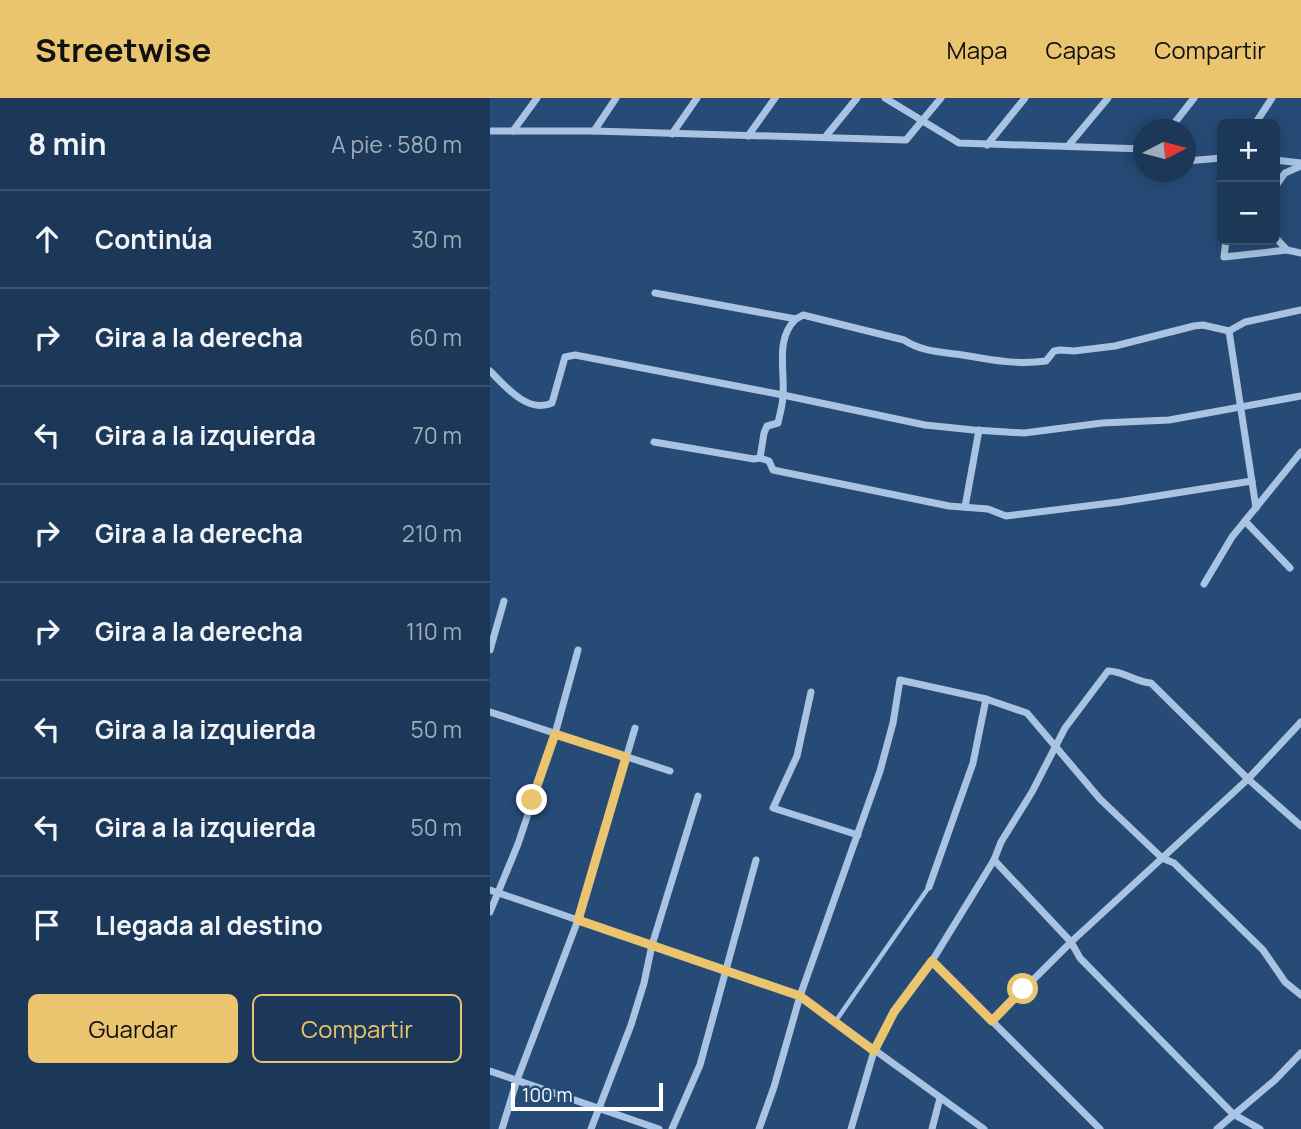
<!DOCTYPE html>
<html lang="es">
<meta charset="utf-8">
<style>
body{margin:0;font-family:Manrope,sans-serif;background:#253f5f;color:#f1f3f6}
.controls{position:absolute;right:21px;top:21px;display:grid;overflow:hidden;border-radius:10px;box-shadow:0 4px 18px #0003}
.controls button{width:63px;height:63px;display:grid;place-items:center;padding:0;border:0;border-bottom:2px solid #3a526f;background:#1c3859;color:#f1f3f6;font:35px sans-serif}
.compass{position:absolute;left:643px;top:21px;width:63px;height:63px;border-radius:50%;background:#1c3859;box-shadow:0 4px 18px #0003;rotate:84deg}
.scale{position:absolute;left:21px;bottom:18px;width:152px;box-sizing:border-box;padding-left:7px;border:4px solid #fff;border-top:0;font-size:19px;line-height:24px;white-space:nowrap;color:#fff;-webkit-text-stroke:5px #264b77;paint-order:stroke}
.stop{position:absolute;width:21px;height:21px;margin:-16px;border:5px solid #eac46e;border-radius:50%;background:#fff}
.stop.end{background:#eac46e;border-color:#fff;box-shadow:0 2px 7px #0008}
.list{margin:0;padding:0;list-style:none}
h2{display:flex;justify-content:space-between;align-items:center;height:91px;margin:0;padding:0 28px;font-size:30px}
h2 small{font-size:23px;font-weight:400;color:#a0acba}
.list li{display:grid;grid-template-columns:46px 1fr auto;gap:21px;align-items:center;box-sizing:border-box;height:98px;padding:0 28px;border-top:2px solid #3a526f}
.list b{display:block;font-size:26px;white-space:nowrap}
.list em{font-size:23px;font-style:normal;color:#a0acba}
.actions{display:flex;gap:14px;padding:21px 28px}
.actions a{flex:1;padding:16px 0;border:2px solid #eac46e;border-radius:10px;text-align:center;font-size:24px;color:#eac46e}
.actions .main{background:#eac46e;color:#111}
.icon{flex:none;width:38px;height:38px;fill:none;stroke:currentColor;stroke-width:2;stroke-linecap:round;stroke-linejoin:round}
.map{position:relative;flex:none;width:811px;height:1031px;overflow:hidden}
header{display:flex;align-items:center;gap:42px;box-sizing:border-box;height:98px;padding:0 35px;background:#eac46e;color:#111}
header strong{font-size:33px}
nav{display:flex;gap:38px;margin-inline-start:auto;font-size:24px}
main{display:flex}
aside{flex:1;background:#1c3859}
.map>svg:first-child{display:block}
.lines{fill:none;stroke-linecap:round;stroke-linejoin:round}
.lane{stroke:#a8c4e2;stroke-width:4.5}
.street{stroke:#a8c4e2;stroke-width:7}
.route{stroke:#eac46e;stroke-width:9}
</style>
<header>
<strong>Streetwise</strong>
<nav><a>Mapa</a><a>Capas</a><a>Compartir</a></nav>
</header>
<main>
<aside>
<h2>8 min<small>A pie · 580 m</small></h2>
<ul class="list">
<li><svg class="icon" aria-label="ahead" viewBox="0 0 24 24"><path d="M12 20V5M6 11l6-6 6 6"/></svg><div><b>Continúa</b></div><em>30 m</em></li>
<li><svg class="icon" aria-label="right" viewBox="0 0 24 24"><path d="M7 20v-9h11M14 6l5 5-5 5"/></svg><div><b>Gira a la derecha</b></div><em>60 m</em></li>
<li><svg class="icon" aria-label="left" viewBox="0 0 24 24"><path d="M17 20v-9H6M10 6l-5 5 5 5"/></svg><div><b>Gira a la izquierda</b></div><em>70 m</em></li>
<li><svg class="icon" aria-label="right" viewBox="0 0 24 24"><path d="M7 20v-9h11M14 6l5 5-5 5"/></svg><div><b>Gira a la derecha</b></div><em>210 m</em></li>
<li><svg class="icon" aria-label="right" viewBox="0 0 24 24"><path d="M7 20v-9h11M14 6l5 5-5 5"/></svg><div><b>Gira a la derecha</b></div><em>110 m</em></li>
<li><svg class="icon" aria-label="left" viewBox="0 0 24 24"><path d="M17 20v-9H6M10 6l-5 5 5 5"/></svg><div><b>Gira a la izquierda</b></div><em>50 m</em></li>
<li><svg class="icon" aria-label="left" viewBox="0 0 24 24"><path d="M17 20v-9H6M10 6l-5 5 5 5"/></svg><div><b>Gira a la izquierda</b></div><em>50 m</em></li>
<li><svg class="icon" aria-label="arrive" viewBox="0 0 24 24"><path d="M6 21V4h12l-3 4 3 4H6"/></svg><div><b>Llegada al destino</b></div></li>
</ul>
<div class="actions"><a class="main">Guardar</a><a>Compartir</a></div>
</aside>
<div class="map">
<svg width="811" height="1031" viewBox="0 0 811 1031">
<rect width="100%" height="100%" fill="#264b77"/>
<g class="lines">
<!-- lane -->
<path class="lane" d="M345,924L439,789"/>
<!-- street -->
<g class="street">
<path d="M395,0L469,45L654,51"/>
<path d="M765,26L782,0"/>
<path d="M679,32L704,0"/>
<path d="M0,33H104L416,42L451,0"/>
<path d="M23,33L47,0"/>
<path d="M104,33L126,0"/>
<path d="M182,36L207,0"/>
<path d="M258,38L285,0"/>
<path d="M336,38L367,0"/>
<path d="M497,47L535,0"/>
<path d="M578,48L618,0"/>
<path d="M785,62L811,65"/>
<path d="M696,63L732,60"/>
<path d="M785,89L795,75L811,68"/>
<path d="M785,139L797,152"/>
<path d="M736,142L734,159L797,152L811,155"/>
<path d="M165,195L306,221L313,217L414,242C432,254 452,254 473,257C502,262 527,267 556,263L564,253L570,252L584,253L625,248L704,228L713,227L739,233L755,224L811,212"/>
<path d="M739,233L766,410"/>
<path d="M0,273C16,289 38,316 62,305L75,259L85,257L293,297L435,327L484,332L534,335L612,325L679,322L811,298"/>
<path d="M164,344L264,361L270,360L279,363L283,372L459,408L498,411L516,418L629,404L762,383"/>
<path d="M270,360L274,335L277,328L288,325C290,315 293,306 293,297C295,272 285,240 306,221"/>
<path d="M475,409L489,332"/>
<path d="M755,423L800,470"/>
<path d="M714,486L742,439L811,354"/>
<path d="M0,552L14,503"/>
<path d="M321,594L307,658L283,710L368,737"/>
<path d="M0,614L180,673"/>
<path d="M504,762L581,844L590,860L743,1016L770,1031"/>
<path d="M439,789L483,665L496,601"/>
<path d="M0,792L310,898L494,1031"/>
<path d="M0,814L28,746L65,636L88,552"/>
<path d="M442,863L610,1031"/>
<path d="M502,923L581,844L758,681L811,624"/>
<path d="M0,973L169,1031"/>
<path d="M12,1031L27,982L88,822L145,630"/>
<path d="M101,1031L141,927L154,885L162,847L208,698"/>
<path d="M182,1031L210,967L266,762"/>
<path d="M269,1031L284,989L310,898L390,673L403,625L410,582L496,601L537,615L610,701L672,760L684,765L773,852L795,884L811,897"/>
<path d="M361,1031L384,953L404,914L442,863L504,762L511,744L542,694L575,630L618,573C634,573 645,584 661,585L758,681L811,728"/>
<path d="M442,1031L450,1000"/>
<path d="M727,1031L785,982L811,955"/>
</g>
</g>
<g class="lines">
<!-- route -->
<path class="route" d="M42,702L65,636L136,659L88,822L310,898L384,953L404,914L442,863L502,923L533,891"/>
</g>
</svg>
<div class="controls">
<button>+</button>
<button>−</button>
</div>
<svg class="compass" viewBox="-18 -18 36 36"><path d="M0-13l5 13h-10z" fill="#e53935"/><path d="M0 13l5-13h-10z" fill="#a0acba"/></svg>
<div class="scale">100 m</div>
<div class="stop" style="left:533px;top:891px"></div>
<div class="stop end" style="left:42px;top:702px"></div>
</div>
</main>
